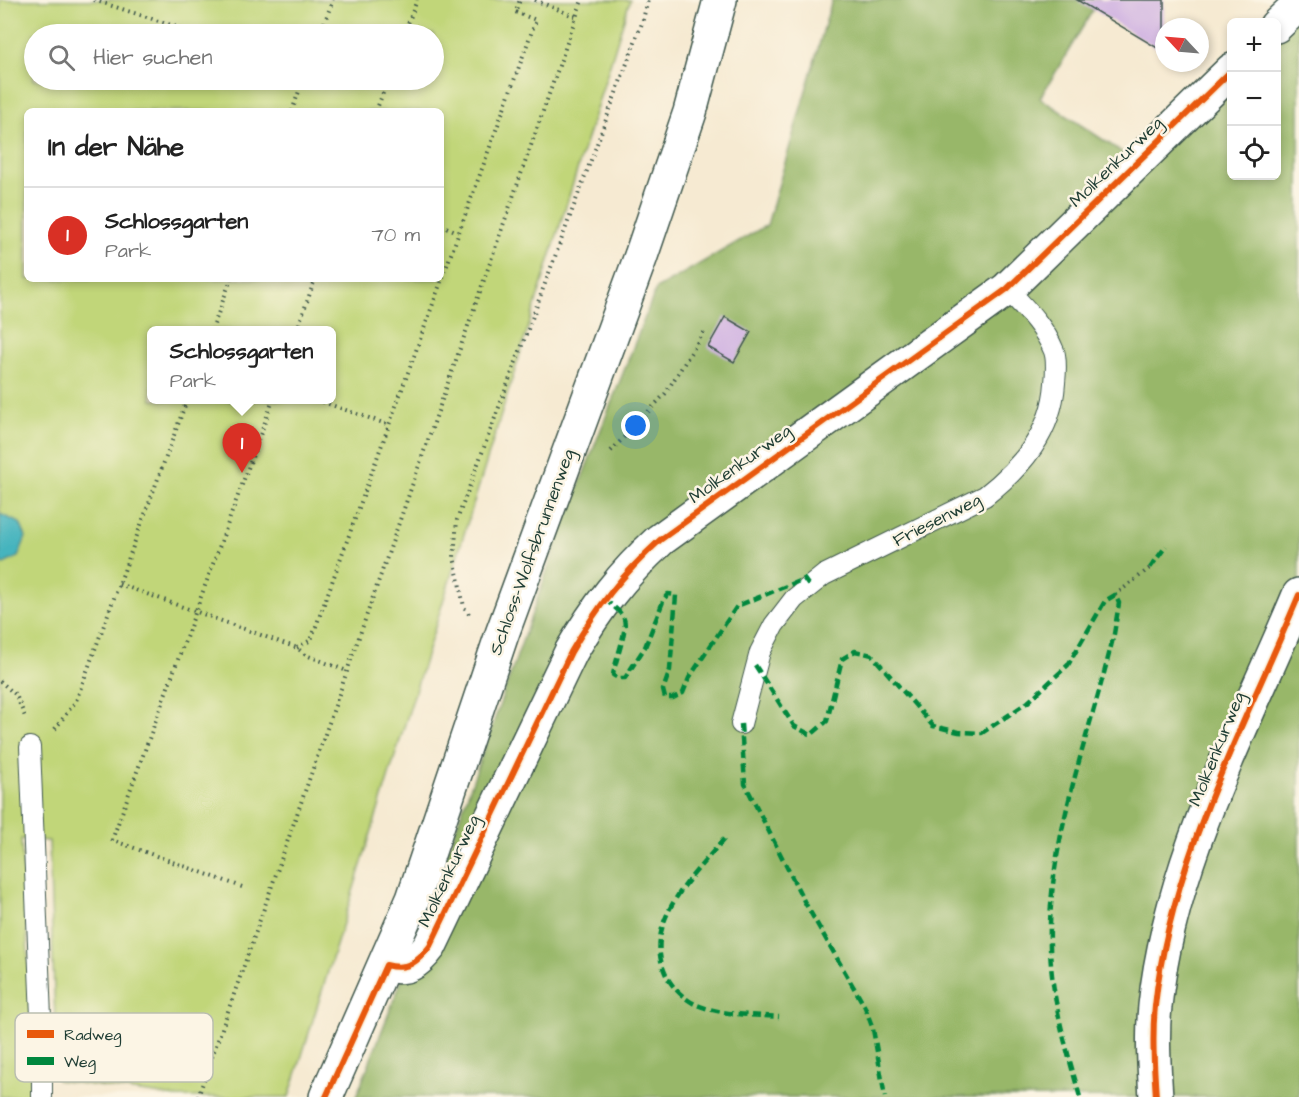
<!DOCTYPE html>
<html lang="de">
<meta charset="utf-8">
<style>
body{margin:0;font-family:"Architects Daughter",sans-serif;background:#f6f6f6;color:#222}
.controls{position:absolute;right:18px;top:18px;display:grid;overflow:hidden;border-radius:9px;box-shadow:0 3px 9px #0003}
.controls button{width:54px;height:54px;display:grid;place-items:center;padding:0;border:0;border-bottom:2px solid #e0e0e0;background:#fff;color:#222;font:30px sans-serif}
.compass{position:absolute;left:1155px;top:18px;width:54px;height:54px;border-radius:50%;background:#fff;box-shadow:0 3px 9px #0003;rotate:296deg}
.you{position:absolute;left:636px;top:426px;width:21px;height:21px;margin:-15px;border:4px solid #fff;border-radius:50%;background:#1a73e8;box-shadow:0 0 0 9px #1a73e833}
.badge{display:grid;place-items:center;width:39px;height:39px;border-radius:50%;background:#d93025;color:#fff;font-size:20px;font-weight:700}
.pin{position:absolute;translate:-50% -50px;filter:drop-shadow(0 2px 3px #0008)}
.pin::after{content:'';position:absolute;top:32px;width:21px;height:18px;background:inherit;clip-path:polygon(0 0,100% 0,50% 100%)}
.popup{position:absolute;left:147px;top:326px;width:189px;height:78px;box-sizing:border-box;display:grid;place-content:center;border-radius:9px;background:#fff;filter:drop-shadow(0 2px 4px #0005);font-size:20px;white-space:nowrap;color:#767676}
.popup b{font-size:22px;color:#222}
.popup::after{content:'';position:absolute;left:50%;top:100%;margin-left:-12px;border:12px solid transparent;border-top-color:#fff}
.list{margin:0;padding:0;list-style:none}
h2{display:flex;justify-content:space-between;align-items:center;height:78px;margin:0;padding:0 24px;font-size:26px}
h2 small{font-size:20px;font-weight:400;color:#767676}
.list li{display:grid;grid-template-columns:39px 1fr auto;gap:18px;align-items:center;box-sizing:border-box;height:96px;padding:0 24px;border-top:2px solid #e0e0e0}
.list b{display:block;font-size:22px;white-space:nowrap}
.list p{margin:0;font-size:20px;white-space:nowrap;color:#767676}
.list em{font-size:20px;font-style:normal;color:#767676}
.icon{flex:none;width:33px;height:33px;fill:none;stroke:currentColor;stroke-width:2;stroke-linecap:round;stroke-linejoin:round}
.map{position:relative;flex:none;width:1299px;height:1097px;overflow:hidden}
.search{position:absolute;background:#fff;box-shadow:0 3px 9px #0003;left:24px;top:24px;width:420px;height:66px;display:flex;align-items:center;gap:15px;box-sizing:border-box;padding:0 21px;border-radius:33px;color:#767676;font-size:22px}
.panel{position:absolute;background:#fff;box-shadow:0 3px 9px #0003;left:24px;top:108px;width:420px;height:174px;border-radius:9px}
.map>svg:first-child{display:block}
.green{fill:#c1d679;stroke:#708a56;stroke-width:1.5;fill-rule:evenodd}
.forest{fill:#98b769;stroke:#5c7a4e;stroke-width:1.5}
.water{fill:#45b4be;stroke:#327879;stroke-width:1.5}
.building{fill:#d2b5e2}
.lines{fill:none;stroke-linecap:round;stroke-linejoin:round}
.lane-casing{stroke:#3f574c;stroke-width:22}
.street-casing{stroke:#3f574c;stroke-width:36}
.path{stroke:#3f574c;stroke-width:4;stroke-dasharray:1.5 4.5;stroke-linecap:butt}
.lane{stroke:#fff;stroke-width:20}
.street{stroke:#fff;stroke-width:33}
.quiet{stroke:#00873e;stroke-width:4.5;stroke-dasharray:9 4.5;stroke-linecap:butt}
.cycleway-casing{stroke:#fcf5e5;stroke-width:10}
.cycleway{stroke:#e8590c;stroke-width:6}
.labels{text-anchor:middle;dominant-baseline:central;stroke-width:5;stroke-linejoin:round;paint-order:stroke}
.street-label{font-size:18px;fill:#1f3d34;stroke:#fcf5e5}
.key{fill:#fcf5e5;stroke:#babeb0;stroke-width:1.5}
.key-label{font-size:16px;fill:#1f3d34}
</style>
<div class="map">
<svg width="1299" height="1097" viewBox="0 0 1299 1097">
<rect width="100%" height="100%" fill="#fcf5e5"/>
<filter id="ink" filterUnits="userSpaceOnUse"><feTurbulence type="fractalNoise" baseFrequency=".0167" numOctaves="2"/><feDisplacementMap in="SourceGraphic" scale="12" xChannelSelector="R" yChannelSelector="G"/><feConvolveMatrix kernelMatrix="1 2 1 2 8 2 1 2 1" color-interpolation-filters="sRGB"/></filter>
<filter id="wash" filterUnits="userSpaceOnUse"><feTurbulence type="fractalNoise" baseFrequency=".008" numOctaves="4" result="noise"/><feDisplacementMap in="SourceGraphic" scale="24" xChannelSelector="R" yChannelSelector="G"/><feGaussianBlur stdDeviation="1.35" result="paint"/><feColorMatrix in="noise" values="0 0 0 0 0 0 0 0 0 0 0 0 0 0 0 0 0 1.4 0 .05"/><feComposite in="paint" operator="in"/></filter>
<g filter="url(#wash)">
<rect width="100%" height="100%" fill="#f6ead2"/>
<!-- green -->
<path class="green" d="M0,0H630L289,1097H176L57,1080L49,841L21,839L33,1037L30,1097H0ZM34,34H434V80H34ZM27,111H441V279H27ZM152,330H332V400H152Z"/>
<!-- forest -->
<path class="forest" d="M832,0H1099L1040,98L1129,157L1231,51L1232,176H1276V22H1258L1280,0H1299V1097H356L406,969L563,526L656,289L767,225Z"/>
<!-- water -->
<path class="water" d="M0,514L20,523L26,537L18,557L4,564L0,562Z"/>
<g id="blocks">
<!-- building -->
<g class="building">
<path d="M1077,0H1164V52Z"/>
<path d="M725,317L751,332L734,362L708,347Z"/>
</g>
</g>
</g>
<g filter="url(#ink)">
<use href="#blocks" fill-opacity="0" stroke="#3f574c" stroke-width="1.5"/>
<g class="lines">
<!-- lane casing -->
<g class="lane-casing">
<g id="lane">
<path d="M741,724L760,652L774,625L794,599L824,575L985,496C1022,467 1052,432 1055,383C1056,373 1057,360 1054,351C1044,326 1025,308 1007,289"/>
<path d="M30,747L42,1042V1097"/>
</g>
</g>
<!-- street casing -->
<g class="street-casing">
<g id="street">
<path d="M1276,26L1299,4"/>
<path d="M386,965C407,971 418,962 430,946L571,652C597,607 622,575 660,540L1007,289L1232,70"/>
<path d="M326,1097L413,899L502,634L641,256L690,112L720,0"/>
<path d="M1156,1097C1154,1067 1152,1036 1155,1006C1170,861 1244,727 1299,595"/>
</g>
</g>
<!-- path -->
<g class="path">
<path d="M94,0L199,34"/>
<path d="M535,0L576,17"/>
<path d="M320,34L333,0"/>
<path d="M404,34L417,0"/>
<path d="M292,111L303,80"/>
<path d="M376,111L388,80"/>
<path d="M441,225L458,232"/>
<path d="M212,330L231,279"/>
<path d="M297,330L315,279"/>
<path d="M317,400L389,425"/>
<path d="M611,451L665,394L704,332"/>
<path d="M119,584L297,648L306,655L347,671"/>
<path d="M1115,595L1150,568"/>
<path d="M469,614L464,607L454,557L457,520L642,23L648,0"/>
<path d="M297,648L311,640L536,20L515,12L520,0"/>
<path d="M0,681L16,695L26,719"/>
<path d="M55,729L76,701L187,400"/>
<path d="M242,887L112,840L273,400"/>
<path d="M198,1097L582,0"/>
</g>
<!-- lane -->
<use href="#lane" class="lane"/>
<!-- street -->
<use href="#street" class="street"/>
<!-- quiet -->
<g class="quiet">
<path d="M1150,568L1166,546"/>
<path d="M604,599C610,604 621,611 624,619C628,629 615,662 613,675L618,678H625L645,647L664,599L668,594L676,595L670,670L663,690L665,698H673L683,693L689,678L737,606L804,579L809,586"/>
<path d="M755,665L794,726L811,735L827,721L842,659L855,651L872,655L933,726L959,732L982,733L1028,702L1068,665L1105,601L1115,595L1119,603L1114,634C1090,735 1047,840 1050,946C1051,997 1066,1048 1080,1097"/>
<path d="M741,724L745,784L804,901L865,1007L873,1029L885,1097"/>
<path d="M724,839C692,877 640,924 667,977C673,988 685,1000 697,1005C721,1015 753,1015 779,1017"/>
</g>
<!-- cycleway casing -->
<g class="cycleway-casing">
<g id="cycleway">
<path d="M326,1097L386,965C407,971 418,962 430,946L571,652C597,607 622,575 660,540L1007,289L1232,70"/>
<path d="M1156,1097C1154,1067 1152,1036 1155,1006C1170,861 1244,727 1299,595"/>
</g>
</g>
<!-- cycleway -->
<use href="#cycleway" class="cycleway"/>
</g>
</g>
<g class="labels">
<!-- street labels -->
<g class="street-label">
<text transform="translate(1116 162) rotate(-44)">Molkenkurweg</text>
<text transform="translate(740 464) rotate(-36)">Molkenkurweg</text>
<text transform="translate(937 520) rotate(-27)">Friesenweg</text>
<text transform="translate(532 552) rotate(-70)">Schloss-Wolfsbrunnenweg</text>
<text transform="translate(1217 749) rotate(-68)">Molkenkurweg</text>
<text transform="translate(449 871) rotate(-65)">Molkenkurweg</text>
</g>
</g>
<!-- legend -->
<rect x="15" y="1013" width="198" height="69" rx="9" class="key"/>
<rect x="27" y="1030" width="27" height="8" fill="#e8590c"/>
<rect x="27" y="1057" width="27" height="8" fill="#00873e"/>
<g class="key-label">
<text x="64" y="1040">Radweg</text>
<text x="64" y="1067">Weg</text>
</g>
</svg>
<div class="controls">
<button>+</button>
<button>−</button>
<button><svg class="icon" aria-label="locate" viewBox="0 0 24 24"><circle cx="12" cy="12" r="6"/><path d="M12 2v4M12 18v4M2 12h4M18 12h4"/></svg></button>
</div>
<svg class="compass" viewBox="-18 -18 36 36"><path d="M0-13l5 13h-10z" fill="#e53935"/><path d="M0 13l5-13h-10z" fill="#767676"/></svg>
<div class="you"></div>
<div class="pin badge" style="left:242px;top:473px">1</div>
<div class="popup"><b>Schlossgarten</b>Park</div>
<div class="search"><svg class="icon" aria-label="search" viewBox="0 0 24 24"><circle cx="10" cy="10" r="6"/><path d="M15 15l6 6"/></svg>Hier suchen</div>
<section class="panel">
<h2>In der Nähe<small></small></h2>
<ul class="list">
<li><span class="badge">1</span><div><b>Schlossgarten</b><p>Park</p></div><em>70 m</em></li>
</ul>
</section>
</div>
